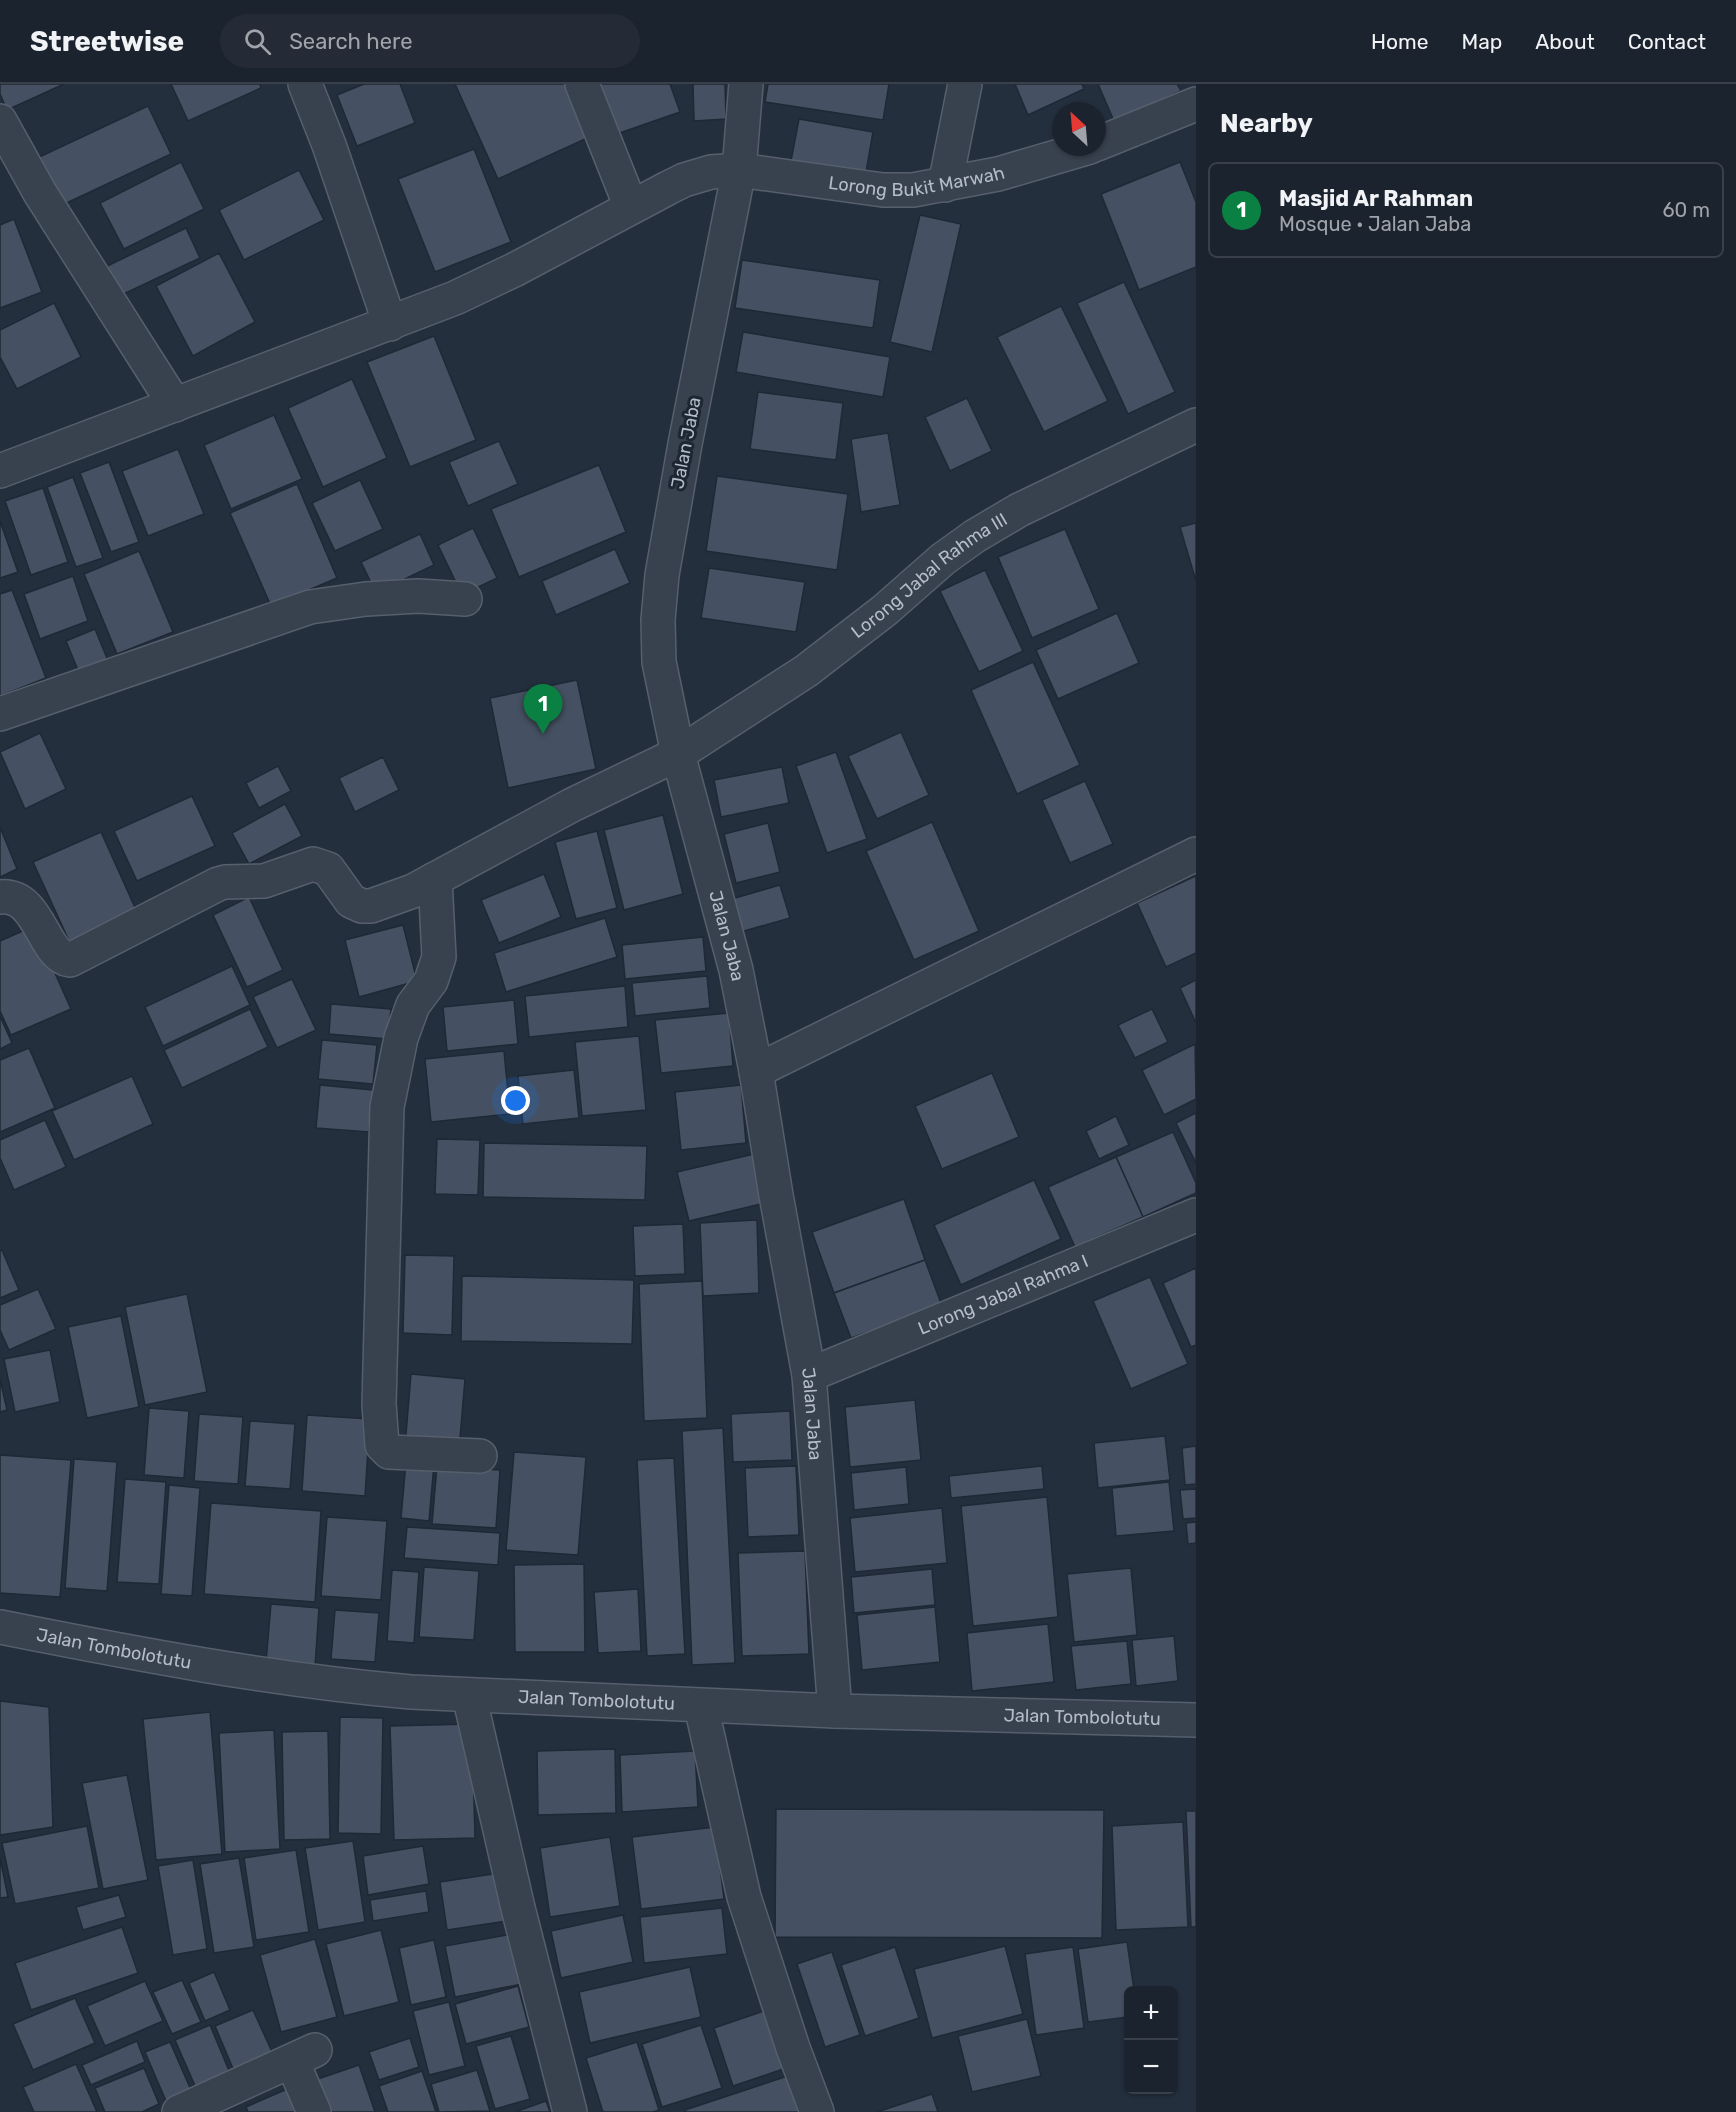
<!DOCTYPE html>
<meta charset="utf-8">
<style>
body{margin:0;font-family:Rubik,sans-serif;background:#242b36;color:#f1f3f6}
.controls{position:absolute;right:18px;bottom:18px;display:grid;overflow:hidden;border-radius:9px;box-shadow:0 2px 4px #0004}
.controls button{width:54px;height:54px;display:grid;place-items:center;padding:0;border:0;border-bottom:2px solid #39404a;background:#1b232e;color:#f1f3f6;font:30px sans-serif}
.compass{position:absolute;left:1052px;top:18px;width:54px;height:54px;border-radius:50%;background:#1b232e;box-shadow:0 2px 4px #0004;rotate:334deg}
.you{position:absolute;left:516px;top:1017px;width:21px;height:21px;margin:-15px;border:4px solid #fff;border-radius:50%;background:#1a73e8;box-shadow:0 0 0 9px #1a73e833}
.badge{display:grid;place-items:center;width:39px;height:39px;border-radius:50%;background:#0b8043;color:#fff;font-size:20px;font-weight:700}
.pin{position:absolute;translate:-50% -50px;filter:drop-shadow(0 2px 3px #0008)}
.pin::after{content:'';position:absolute;top:32px;width:21px;height:18px;background:inherit;clip-path:polygon(0 0,100% 0,50% 100%)}
.list{margin:0;padding:0;list-style:none}
h2{display:flex;justify-content:space-between;align-items:center;height:78px;margin:0;padding:0 24px;font-size:26px}
h2 small{font-size:20px;font-weight:400;color:#a0a4aa}
.list li{display:grid;grid-template-columns:39px 1fr auto;gap:18px;align-items:center;box-sizing:border-box;height:96px;margin:0 12px 12px;padding:0 12px;border:2px solid #39404a;border-radius:9px}
.list b{display:block;font-size:22px;white-space:nowrap}
.list p{margin:0;font-size:20px;white-space:nowrap;color:#a0a4aa}
.list em{font-size:20px;font-style:normal;color:#a0a4aa}
.icon{flex:none;width:33px;height:33px;fill:none;stroke:currentColor;stroke-width:2;stroke-linecap:round;stroke-linejoin:round}
.map{position:relative;flex:none;width:1196px;height:2028px;overflow:hidden}
header{display:flex;align-items:center;gap:36px;box-sizing:border-box;height:84px;padding:0 30px;background:#1b232e;border-bottom:2px solid #39404a}
header strong{font-size:28px}
nav{display:flex;gap:33px;margin-inline-start:auto;font-size:21px}
.search{width:420px;height:54px;background:#242b36;display:flex;align-items:center;gap:15px;box-sizing:border-box;padding:0 21px;border-radius:33px;color:#a0a4aa;font-size:22px}
main{display:flex}
aside{flex:1;background:#1b232e}
.map>svg:first-child{display:block}
.building{fill:#455162;stroke:#1f2835;stroke-width:1.5}
.lines{fill:none;stroke-linecap:round;stroke-linejoin:round}
.minor-casing{stroke:#565f6c;stroke-width:36}
.minor{stroke:#38414e;stroke-width:33}
.labels{text-anchor:middle;dominant-baseline:central;stroke-width:6;stroke-linejoin:round;paint-order:stroke}
.street-label{font-size:18px;fill:#b4bcc9;stroke:#1d2633}
</style>
<header>
<strong>Streetwise</strong>
<div class="search"><svg class="icon" aria-label="search" viewBox="0 0 24 24"><circle cx="10" cy="10" r="6"/><path d="M15 15l6 6"/></svg>Search here</div>
<nav><a>Home</a><a>Map</a><a>About</a><a>Contact</a></nav>
</header>
<main>
<div class="map">
<svg width="1196" height="2028" viewBox="0 0 1196 2028">
<rect width="100%" height="100%" fill="#242f3e"/>
<!-- building -->
<g class="building">
<path d="M0,0H64L7,26L0,10Z"/>
<path d="M171,0H260L261,4L188,37Z"/>
<path d="M364,0H400L415,39L357,62L337,11Z"/>
<path d="M455,0H573L596,50L498,95Z"/>
<path d="M593,0H670L680,28L611,52Z"/>
<path d="M693,0H725L726,35L694,37Z"/>
<path d="M768,0H889L883,36L765,18Z"/>
<path d="M1015,0H1082L1084,5L1028,31Z"/>
<path d="M1098,0H1177L1181,7L1114,37Z"/>
<path d="M148,22L171,70L58,123L35,75Z"/>
<path d="M799,35L873,48L865,94L790,82Z"/>
<path d="M474,65L511,158L435,188L398,95Z"/>
<path d="M181,78L204,125L124,165L100,119Z"/>
<path d="M1180,78L1196,118V183L1139,206L1101,110Z"/>
<path d="M299,86L324,136L244,176L219,126Z"/>
<path d="M920,131L961,140L932,268L890,258Z"/>
<path d="M14,135L42,208L0,224V141Z"/>
<path d="M186,144L200,174L115,214L101,185Z"/>
<path d="M219,169L255,238L193,272L156,202Z"/>
<path d="M742,176L880,196L873,244L735,224Z"/>
<path d="M1124,198L1175,308L1128,330L1077,219Z"/>
<path d="M54,219L81,273L17,305L0,273V246Z"/>
<path d="M1061,222L1108,317L1044,348L997,253Z"/>
<path d="M743,248L890,273L883,313L736,288Z"/>
<path d="M434,252L476,356L410,383L367,278Z"/>
<path d="M352,295L387,374L323,403L288,324Z"/>
<path d="M758,308L843,319L836,376L750,365Z"/>
<path d="M967,314L992,367L950,387L925,333Z"/>
<path d="M274,331L302,395L231,425L204,361Z"/>
<path d="M888,349L900,421L861,428L851,355Z"/>
<path d="M499,357L518,400L468,422L449,378Z"/>
<path d="M178,365L204,430L148,452L122,387Z"/>
<path d="M109,378L139,458L111,468L80,389Z"/>
<path d="M599,381L626,448L519,493L491,425Z"/>
<path d="M717,392L848,410L837,486L706,467Z"/>
<path d="M73,393L103,474L76,483L47,403Z"/>
<path d="M360,396L383,445L335,467L312,419Z"/>
<path d="M297,400L337,494L271,522L230,429Z"/>
<path d="M43,404L68,478L31,491L5,417Z"/>
<path d="M0,437L18,488L0,494Z"/>
<path d="M1196,439V497L1180,443Z"/>
<path d="M473,444L497,494L462,511L438,461Z"/>
<path d="M1065,445L1099,525L1032,554L998,473Z"/>
<path d="M420,450L434,481L376,509L361,478Z"/>
<path d="M615,465L630,499L556,531L542,497Z"/>
<path d="M139,467L173,548L117,570L84,490Z"/>
<path d="M709,484L805,498L796,548L701,534Z"/>
<path d="M985,486L1023,567L979,588L940,507Z"/>
<path d="M73,492L88,537L40,555L24,510Z"/>
<path d="M12,506L46,594L0,612V510Z"/>
<path d="M1117,529L1139,579L1058,615L1036,566Z"/>
<path d="M95,545L109,579L80,591L66,557Z"/>
<path d="M1033,578L1080,681L1017,710L971,606Z"/>
<path d="M577,596L596,685L508,704L490,614Z"/>
<path d="M901,648L929,711L877,735L848,672Z"/>
<path d="M40,649L66,705L25,725L0,668Z"/>
<path d="M836,668L867,755L827,769L796,682Z"/>
<path d="M383,673L399,706L355,728L339,694Z"/>
<path d="M278,682L291,707L259,724L246,699Z"/>
<path d="M782,683L789,719L721,733L714,696Z"/>
<path d="M1085,697L1113,760L1070,779L1042,716Z"/>
<path d="M192,712L215,762L137,797L114,747Z"/>
<path d="M285,720L302,752L249,780L232,749Z"/>
<path d="M663,731L683,810L624,826L604,746Z"/>
<path d="M932,738L979,847L914,876L866,767Z"/>
<path d="M768,739L780,788L736,799L724,750Z"/>
<path d="M0,743L17,785L0,793Z"/>
<path d="M597,747L617,824L576,835L555,758Z"/>
<path d="M101,748L137,828L70,859L33,778Z"/>
<path d="M544,790L561,833L499,859L481,816Z"/>
<path d="M1196,792V869L1166,883L1137,819Z"/>
<path d="M780,801L790,834L737,849L728,816Z"/>
<path d="M249,813L283,886L247,903L213,831Z"/>
<path d="M605,834L617,873L506,908L494,869Z"/>
<path d="M403,841L417,897L359,913L345,856Z"/>
<path d="M34,842L71,925L11,951L0,927V857Z"/>
<path d="M703,853L706,887L625,895L622,861Z"/>
<path d="M232,882L250,921L163,962L145,923Z"/>
<path d="M707,892L710,924L635,932L632,899Z"/>
<path d="M292,895L316,946L277,964L253,913Z"/>
<path d="M1196,896V939L1180,904Z"/>
<path d="M625,902L628,943L529,953L525,912Z"/>
<path d="M514,916L518,960L447,967L443,923Z"/>
<path d="M331,920L391,925L388,955L329,950Z"/>
<path d="M250,925L268,963L182,1004L164,966Z"/>
<path d="M1152,925L1168,958L1135,974L1118,941Z"/>
<path d="M729,929L733,982L661,989L655,936Z"/>
<path d="M0,932L12,959L0,965Z"/>
<path d="M639,952L646,1026L582,1032L575,958Z"/>
<path d="M322,956L377,961L373,1000L318,995Z"/>
<path d="M1195,960L1196,1015L1164,1031L1142,986Z"/>
<path d="M29,964L55,1024L0,1048V976Z"/>
<path d="M504,967L510,1030L431,1038L425,975Z"/>
<path d="M574,986L579,1034L523,1040L518,992Z"/>
<path d="M992,989L1019,1053L942,1085L915,1022Z"/>
<path d="M132,992L153,1040L74,1076L52,1027Z"/>
<path d="M320,1001L373,1006L369,1048L316,1044Z"/>
<path d="M741,1001L746,1059L681,1066L675,1008Z"/>
<path d="M1196,1029V1079L1176,1039Z"/>
<path d="M1116,1032L1129,1061L1099,1075L1086,1047Z"/>
<path d="M45,1036L66,1083L14,1106L0,1074V1056Z"/>
<path d="M1173,1048L1196,1099V1109L1143,1133L1116,1073Z"/>
<path d="M437,1055L480,1056L478,1111L435,1110Z"/>
<path d="M484,1059L647,1062L645,1116L483,1113Z"/>
<path d="M754,1070L765,1119L689,1137L677,1088Z"/>
<path d="M1116,1073L1143,1133L1075,1163L1048,1103Z"/>
<path d="M1034,1096L1061,1155L961,1201L934,1141Z"/>
<path d="M904,1115L925,1176L834,1209L812,1148Z"/>
<path d="M757,1136L759,1209L703,1212L700,1139Z"/>
<path d="M683,1140L685,1190L635,1192L633,1142Z"/>
<path d="M2,1166L19,1206L0,1214V1167Z"/>
<path d="M405,1171L454,1172L452,1251L403,1249Z"/>
<path d="M925,1176L942,1222L851,1254L834,1209Z"/>
<path d="M1196,1184V1261L1191,1263L1163,1199Z"/>
<path d="M462,1192L634,1196L632,1260L461,1257Z"/>
<path d="M1150,1193L1188,1280L1131,1305L1093,1217Z"/>
<path d="M702,1197L707,1334L644,1337L639,1200Z"/>
<path d="M38,1205L56,1245L9,1266L0,1246V1221Z"/>
<path d="M187,1210L207,1308L145,1321L125,1223Z"/>
<path d="M121,1232L139,1323L87,1334L68,1243Z"/>
<path d="M50,1266L60,1318L15,1328L4,1275Z"/>
<path d="M411,1290L465,1295L459,1366L405,1362Z"/>
<path d="M0,1295L7,1326L0,1328Z"/>
<path d="M915,1316L921,1376L850,1383L845,1323Z"/>
<path d="M149,1324L189,1327L184,1394L144,1391Z"/>
<path d="M790,1327L792,1376L733,1378L731,1330Z"/>
<path d="M199,1330L243,1333L238,1400L194,1397Z"/>
<path d="M307,1331L370,1335L365,1412L302,1407Z"/>
<path d="M250,1337L295,1340L290,1405L245,1402Z"/>
<path d="M723,1344L735,1579L692,1581L682,1347Z"/>
<path d="M1165,1352L1170,1396L1098,1404L1094,1359Z"/>
<path d="M1196,1362V1400L1185,1401L1182,1364Z"/>
<path d="M514,1368L586,1373L578,1471L506,1466Z"/>
<path d="M0,1371L71,1376L60,1513L0,1509Z"/>
<path d="M674,1374L685,1570L647,1572L637,1376Z"/>
<path d="M74,1375L117,1378L107,1507L65,1504Z"/>
<path d="M406,1378L434,1380L429,1437L401,1434Z"/>
<path d="M437,1382L500,1386L496,1444L432,1440Z"/>
<path d="M796,1382L799,1451L748,1453L745,1384Z"/>
<path d="M1042,1382L1044,1405L951,1414L949,1392Z"/>
<path d="M906,1383L909,1420L854,1426L851,1389Z"/>
<path d="M125,1395L166,1398L159,1500L117,1498Z"/>
<path d="M1169,1398L1174,1447L1116,1452L1112,1404Z"/>
<path d="M169,1401L200,1404L192,1512L161,1510Z"/>
<path d="M1196,1405V1434L1183,1435L1180,1406Z"/>
<path d="M1047,1413L1058,1533L973,1542L961,1422Z"/>
<path d="M211,1419L321,1427L315,1518L204,1510Z"/>
<path d="M942,1424L947,1479L855,1488L850,1434Z"/>
<path d="M327,1433L387,1437L381,1516L321,1512Z"/>
<path d="M1196,1438V1459L1188,1460L1186,1439Z"/>
<path d="M407,1443L500,1449L498,1481L404,1474Z"/>
<path d="M805,1467L809,1570L742,1572L738,1469Z"/>
<path d="M584,1480L585,1568H515L514,1481Z"/>
<path d="M424,1483L479,1487L474,1556L419,1553Z"/>
<path d="M1131,1484L1137,1551L1074,1558L1067,1490Z"/>
<path d="M932,1485L935,1521L854,1529L851,1493Z"/>
<path d="M392,1486L419,1488L414,1559L387,1557Z"/>
<path d="M638,1505L641,1567L598,1569L594,1508Z"/>
<path d="M271,1520L319,1524L315,1582L266,1578Z"/>
<path d="M935,1523L940,1578L862,1586L857,1531Z"/>
<path d="M335,1526L379,1529L375,1578L331,1575Z"/>
<path d="M1048,1540L1054,1598L972,1607L967,1549Z"/>
<path d="M1174,1552L1178,1597L1136,1602L1132,1556Z"/>
<path d="M1127,1557L1131,1600L1076,1606L1071,1562Z"/>
<path d="M0,1617L49,1623L53,1743L0,1751Z"/>
<path d="M210,1628L222,1770L156,1776L143,1635Z"/>
<path d="M340,1633L383,1634L381,1750L338,1749Z"/>
<path d="M472,1640L475,1754L394,1756L390,1642Z"/>
<path d="M274,1646L280,1765L225,1768L219,1649Z"/>
<path d="M328,1647L330,1755L284,1756L282,1648Z"/>
<path d="M615,1665L616,1729L538,1731L537,1667Z"/>
<path d="M695,1667L698,1723L622,1728L620,1671Z"/>
<path d="M127,1691L148,1796L103,1805L82,1699Z"/>
<path d="M776,1725L1104,1726L1102,1854L775,1853Z"/>
<path d="M1186,1727H1196V1843H1191Z"/>
<path d="M1183,1738L1188,1843L1116,1846L1112,1742Z"/>
<path d="M87,1742L99,1804L15,1820L2,1759Z"/>
<path d="M715,1743L724,1815L641,1825L632,1753Z"/>
<path d="M610,1753L620,1822L550,1833L540,1764Z"/>
<path d="M353,1757L365,1838L318,1846L305,1764Z"/>
<path d="M423,1762L429,1800L368,1811L363,1772Z"/>
<path d="M296,1766L309,1848L256,1856L244,1774Z"/>
<path d="M0,1774L8,1813L0,1814Z"/>
<path d="M239,1774L254,1863L214,1869L200,1780Z"/>
<path d="M193,1776L207,1865L173,1871L158,1782Z"/>
<path d="M506,1788L514,1836L447,1846L440,1798Z"/>
<path d="M426,1807L429,1828L373,1837L370,1816Z"/>
<path d="M119,1811L126,1833L83,1846L76,1823Z"/>
<path d="M722,1824L727,1870L644,1879L640,1833Z"/>
<path d="M623,1831L633,1878L561,1894L551,1847Z"/>
<path d="M122,1843L138,1889L31,1926L15,1879Z"/>
<path d="M381,1846L399,1918L344,1932L326,1860Z"/>
<path d="M518,1849L527,1899L455,1913L445,1862Z"/>
<path d="M315,1855L337,1933L281,1948L260,1871Z"/>
<path d="M434,1856L446,1913L411,1921L399,1864Z"/>
<path d="M1127,1858L1134,1906H1128V1933L1088,1938L1078,1865Z"/>
<path d="M1005,1862L1023,1930L932,1954L914,1885Z"/>
<path d="M895,1863L919,1934L865,1952L841,1881Z"/>
<path d="M1073,1863L1084,1944L1036,1951L1025,1870Z"/>
<path d="M832,1868L860,1951L825,1963L797,1880Z"/>
<path d="M690,1883L701,1933L590,1959L579,1908Z"/>
<path d="M214,1888L230,1926L205,1937L189,1899Z"/>
<path d="M182,1896L201,1938L172,1950L153,1908Z"/>
<path d="M145,1897L163,1937L105,1962L87,1922Z"/>
<path d="M518,1902L529,1943L466,1960L455,1920Z"/>
<path d="M75,1914L95,1959L33,1986L13,1940Z"/>
<path d="M449,1918L465,1982L429,1991L413,1927Z"/>
<path d="M773,1924L792,1982L733,2002L714,1944Z"/>
<path d="M253,1926L273,1970L234,1987L215,1942Z"/>
<path d="M1027,1935L1041,1992L972,2008L958,1952Z"/>
<path d="M210,1941L230,1989L196,2004L175,1956Z"/>
<path d="M701,1941L722,2004L662,2023L642,1960Z"/>
<path d="M511,1952L530,2015L495,2025L476,1962Z"/>
<path d="M410,1954L419,1983L379,1996L369,1968Z"/>
<path d="M137,1957L145,1978L91,2001L82,1981Z"/>
<path d="M170,1958L191,2006L166,2017L145,1968Z"/>
<path d="M637,1958L659,2026L653,2028H603L586,1974Z"/>
<path d="M76,1980L97,2028H34L23,2003Z"/>
<path d="M359,1981L375,2028H322L312,1997Z"/>
<path d="M144,1984L159,2020L142,2028H105L95,2004Z"/>
<path d="M477,1986L490,2027L439,2028L431,2000Z"/>
<path d="M422,1987L436,2028H388L379,2002Z"/>
<path d="M800,1988L813,2028H686L685,2026Z"/>
<path d="M294,2002L305,2028H248L246,2023Z"/>
<path d="M932,2010L938,2028H877Z"/>
<path d="M546,2017L550,2028H515Z"/>
</g>
<g class="lines">
<!-- minor casing -->
<g class="minor-casing">
<g id="minor">
<path d="M305,0L329,61L390,240"/>
<path d="M582,0L631,123"/>
<path id="s1" d="M746,0L739,86L685,360L662,491L658,536L659,578L678,670L736,886L756,987L776,1111L809,1291L835,1627"/>
<path d="M0,37L40,109L175,321"/>
<path d="M1097,60L1196,20"/>
<path d="M945,101L965,0"/>
<path id="s2" d="M0,387L455,214L514,186L668,104L684,96L711,88L739,86L883,106H913L998,90L1090,63"/>
<path d="M0,630L310,523L366,515L418,512L465,515"/>
<path d="M435,795L439,873L431,897L413,921L401,954L387,1023L379,1320L382,1361L389,1368L480,1372"/>
<path id="s3" d="M0,813C40,809 42,872 70,876L218,800L225,798L264,797L313,780L328,785L351,817L362,822H371L413,807L572,721L678,670L806,587L885,526L943,475L975,452L1019,426L1196,341"/>
<path d="M756,987L1196,770"/>
<path id="s4" d="M809,1291L1196,1131"/>
<path id="s5" d="M0,1543C136,1570 272,1596 411,1608L835,1627L1196,1636"/>
<path d="M469,1611L518,1824L570,2028"/>
<path d="M701,1622L744,1813L793,1964L817,2028"/>
<path d="M292,1977L314,2028"/>
<path d="M179,2028L315,1966"/>
</g>
</g>
<!-- minor -->
<use href="#minor" class="minor"/>
</g>
<g class="labels">
<!-- street labels -->
<g class="street-label">
<text stroke="none"><textPath href="#s2" startOffset="980">Lorong Bukit Marwah</textPath></text>
<text transform="translate(686 359) rotate(-79)">Jalan Jaba</text>
<text stroke="none"><textPath href="#s3" startOffset="1092">Lorong Jabal Rahma III</textPath></text>
<text stroke="none"><textPath href="#s1" startOffset="868">Jalan Jaba</textPath></text>
<text stroke="none"><textPath href="#s4" startOffset="210">Lorong Jabal Rahma I</textPath></text>
<text stroke="none"><textPath href="#s1" startOffset="1354">Jalan Jaba</textPath></text>
<text stroke="none"><textPath href="#s5" startOffset="116">Jalan Tombolotutu</textPath></text>
<text stroke="none"><textPath href="#s5" startOffset="602">Jalan Tombolotutu</textPath></text>
<text stroke="none"><textPath href="#s5" startOffset="1088">Jalan Tombolotutu</textPath></text>
</g>
</g>
</svg>
<div class="controls">
<button>+</button>
<button>−</button>
</div>
<svg class="compass" viewBox="-18 -18 36 36"><path d="M0-13l5 13h-10z" fill="#e53935"/><path d="M0 13l5-13h-10z" fill="#a0a4aa"/></svg>
<div class="you"></div>
<div class="pin badge" style="left:543px;top:650px">1</div>
</div>
<aside>
<h2>Nearby<small></small></h2>
<ul class="list">
<li><span class="badge">1</span><div><b>Masjid Ar Rahman</b><p>Mosque · Jalan Jaba</p></div><em>60 m</em></li>
</ul>
</aside>
</main>
